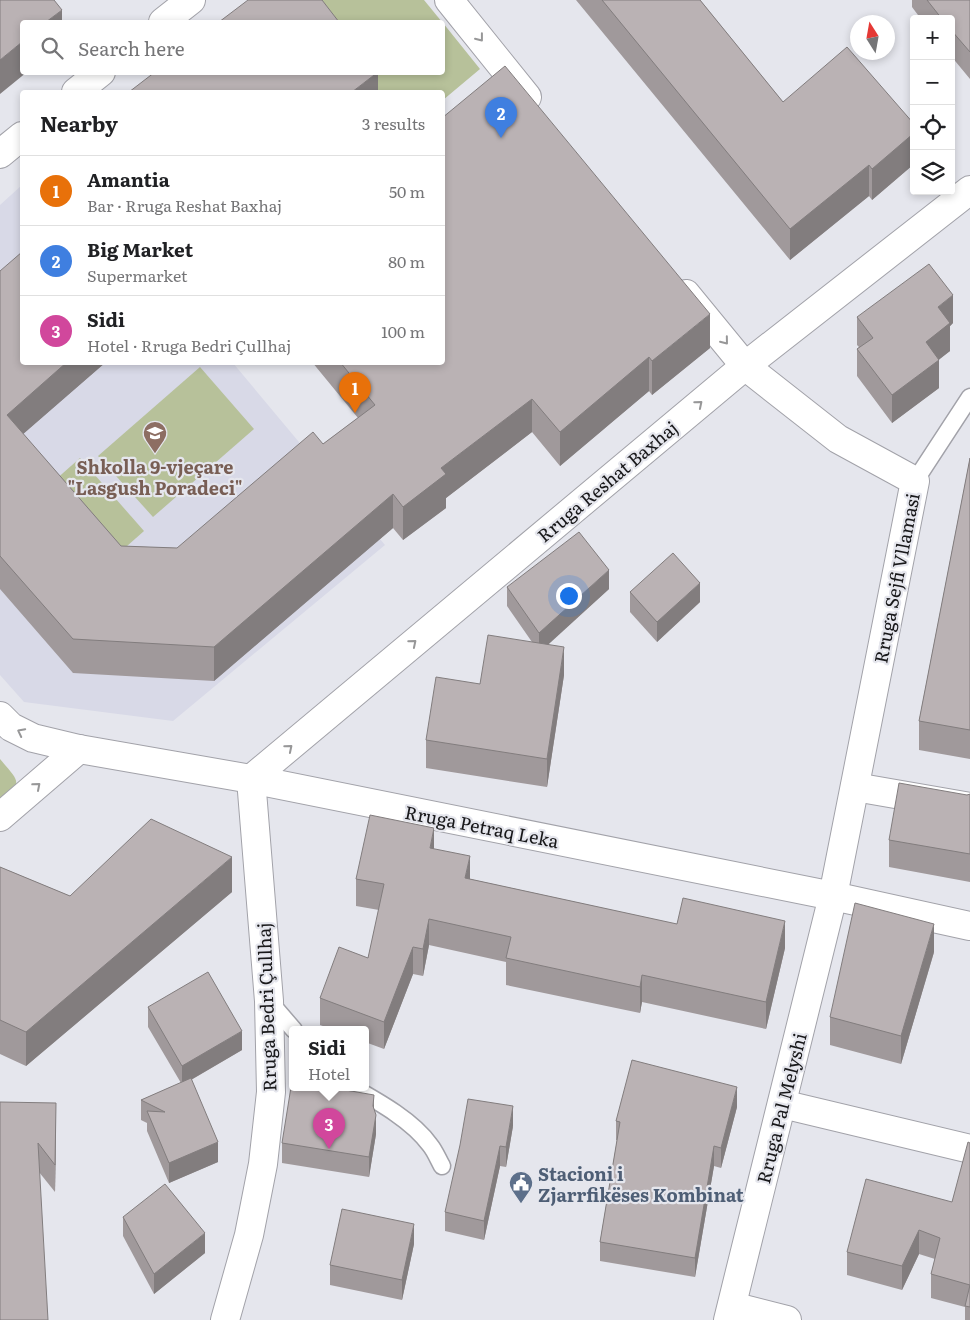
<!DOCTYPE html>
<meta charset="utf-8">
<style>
body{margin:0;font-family:Literata,serif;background:#f6f6f6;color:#202124}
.controls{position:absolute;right:15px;top:15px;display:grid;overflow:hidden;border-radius:5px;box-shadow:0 2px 8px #0003}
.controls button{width:45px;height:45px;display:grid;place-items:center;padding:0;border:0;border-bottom:1px solid #e0e0e0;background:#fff;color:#202124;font:25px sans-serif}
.compass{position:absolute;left:850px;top:15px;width:45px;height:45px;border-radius:50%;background:#fff;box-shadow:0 2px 8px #0003;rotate:349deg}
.you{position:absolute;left:568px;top:595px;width:18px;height:18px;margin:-12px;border:4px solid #fff;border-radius:50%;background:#1a73e8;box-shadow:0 0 0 8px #1a73e833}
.badge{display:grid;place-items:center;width:32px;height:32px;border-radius:50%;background:#b2409a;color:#fff;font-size:16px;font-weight:700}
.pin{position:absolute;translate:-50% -41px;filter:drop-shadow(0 1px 2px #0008)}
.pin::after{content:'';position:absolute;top:26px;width:18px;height:15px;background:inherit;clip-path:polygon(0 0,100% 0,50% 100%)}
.popup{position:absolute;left:289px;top:1026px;width:80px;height:65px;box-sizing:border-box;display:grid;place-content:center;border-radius:5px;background:#fff;filter:drop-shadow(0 1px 4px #0005);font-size:16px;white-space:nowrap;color:#757577}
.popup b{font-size:19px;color:#202124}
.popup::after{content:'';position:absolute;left:50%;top:100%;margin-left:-10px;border:10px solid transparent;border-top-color:#fff}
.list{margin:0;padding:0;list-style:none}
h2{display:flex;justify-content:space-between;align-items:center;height:65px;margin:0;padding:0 20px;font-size:21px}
h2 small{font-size:16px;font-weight:400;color:#757577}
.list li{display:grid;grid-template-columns:32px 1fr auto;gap:15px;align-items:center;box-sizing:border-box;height:70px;padding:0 20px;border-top:1px solid #e0e0e0}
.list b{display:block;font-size:19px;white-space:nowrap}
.list p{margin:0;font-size:16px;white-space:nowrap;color:#757577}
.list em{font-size:16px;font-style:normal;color:#757577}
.icon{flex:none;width:28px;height:28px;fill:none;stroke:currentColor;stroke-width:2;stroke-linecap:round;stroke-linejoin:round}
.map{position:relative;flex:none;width:970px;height:1320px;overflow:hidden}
.search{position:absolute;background:#fff;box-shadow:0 2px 8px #0003;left:20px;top:20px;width:425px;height:55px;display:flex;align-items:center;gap:12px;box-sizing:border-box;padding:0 18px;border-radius:5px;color:#757577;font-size:19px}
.panel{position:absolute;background:#fff;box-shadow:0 2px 8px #0003;left:20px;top:90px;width:425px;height:275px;border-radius:5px}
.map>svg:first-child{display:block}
.built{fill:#d8d9e7}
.green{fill:#b7c19a}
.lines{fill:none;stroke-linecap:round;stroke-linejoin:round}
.service-casing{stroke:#a2a2a9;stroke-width:19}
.minor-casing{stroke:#a2a2a9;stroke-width:30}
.tertiary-casing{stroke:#a2a2a9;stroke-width:30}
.service{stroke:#fff;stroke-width:16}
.minor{stroke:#fff;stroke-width:28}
.tertiary{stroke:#fff;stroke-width:28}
.wall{fill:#a0999b}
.shaded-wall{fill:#827d7e}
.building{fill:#bab2b4;stroke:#827d7e}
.oneway{stroke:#979798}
.labels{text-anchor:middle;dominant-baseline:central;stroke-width:4.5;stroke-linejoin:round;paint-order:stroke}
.education-label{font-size:18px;font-weight:bold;fill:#785e54;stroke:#e5e6ed}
.street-label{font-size:18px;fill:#18181a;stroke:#e5e6ed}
.service-label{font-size:18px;font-weight:bold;fill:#4e5e75;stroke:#e5e6ed;text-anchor:start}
</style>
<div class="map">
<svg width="970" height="1320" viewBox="0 0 970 1320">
<rect width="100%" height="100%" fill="#e5e6ed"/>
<!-- built -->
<path class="built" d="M22,185V362L233,363L385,545L173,721L24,702L0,675V205Z"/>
<!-- green -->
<g class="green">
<path d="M297,0H424L442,22H316Z"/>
<path d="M443,23L480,69L443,100L442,92H374L357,73L442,72Z"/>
<path d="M200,367L254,429L153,517L98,456Z"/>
<path d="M80,458L144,531L109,562L45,489Z"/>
<path d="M0,759C18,781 25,782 0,801Z"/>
</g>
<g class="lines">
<!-- service casing -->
<g class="service-casing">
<g id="service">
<path d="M915,481L970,397"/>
<path d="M269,1001L294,1030"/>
<path d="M354,1088C379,1102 413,1121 430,1145C435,1151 438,1159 442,1166"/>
</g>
</g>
<!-- minor casing -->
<g class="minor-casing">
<g id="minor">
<path d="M449,0L527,97"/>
<path d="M686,294L745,366L838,439L915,481L833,896L728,1320"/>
<path d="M855,787L970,807"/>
<path d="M782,1104L970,1149"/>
<path d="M732,1306L787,1320"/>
<path d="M225,1320L249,1235L263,1164L271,1092L269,1001L251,779L745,366L970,190"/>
</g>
</g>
<!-- tertiary casing -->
<g class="tertiary-casing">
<g id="tertiary">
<path d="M163,22L191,0"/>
<path d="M76,92L101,72"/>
<path d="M0,154L22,136"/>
<path d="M0,716L11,727L33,738L79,749L251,779L833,896L970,926"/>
<path d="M0,817L79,749"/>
</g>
</g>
<!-- service -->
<use href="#service" class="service"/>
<!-- minor -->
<use href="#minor" class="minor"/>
<!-- tertiary -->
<use href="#tertiary" class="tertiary"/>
</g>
<!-- wall -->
<g class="wall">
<path d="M576,0H700L783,102L914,124V164L872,200L869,196L790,260Z"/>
<path d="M912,0H970V79L951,56V19H921L912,7Z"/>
<path d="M0,271L22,362H106L23,434L121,546L177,548L323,444L358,418L312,362H442L710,348L652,395L649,391L560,466L532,432L446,498V508L403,540L393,528L214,681L73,673L0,589Z"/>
<path d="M857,317L953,323L950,326V351L939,359V388L892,423L857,376V349L859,347L857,345Z"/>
<path d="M970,458V759L919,750V721Z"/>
<path d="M507,587L609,589L548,644L564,675L547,787L426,768V740L480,684L532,642L507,606Z"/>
<path d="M630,592L700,602L657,642L630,612Z"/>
<path d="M970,794V882L889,867V840L967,795Z"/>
<path d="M434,849L470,879L785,948L766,1029L642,1002L640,1013L506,985V962L429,945L423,976L413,974L384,1049L365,1042V1030H334L320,1025V998L368,958L379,910L356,906V879Z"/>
<path d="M0,867L70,896L232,892L26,1066L0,1054Z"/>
<path d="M934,952L901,1064L830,1045V1017Z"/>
<path d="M148,1007L242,1050L191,1080L218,1162L169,1183L147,1131V1123L141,1120V1100L181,1083L148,1027Z"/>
<path d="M0,1102L56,1130L55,1192L39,1172Z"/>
<path d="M737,1107L721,1168L714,1166L695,1277L600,1261V1242L617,1140H616V1121Z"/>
<path d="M374,1111L376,1134L369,1177L282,1163V1143Z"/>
<path d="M513,1126L506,1167L500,1166L484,1240L445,1231V1212Z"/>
<path d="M970,1143V1320H965V1307L931,1298V1274L935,1259L919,1254L902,1290L847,1275V1252L952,1202Z"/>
<path d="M123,1217L205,1253L154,1294L123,1236Z"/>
<path d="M414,1244L402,1300L330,1285V1265Z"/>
</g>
<!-- shaded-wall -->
<g class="shaded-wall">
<path d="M62,10V22H46Z"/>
<path d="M22,42V72H27L0,94V60Z"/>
<path d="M378,72V92H352Z"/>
<path d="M914,133V164L872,200V169Z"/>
<path d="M869,165V196L790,260V229Z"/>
<path d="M953,295V323L950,326V351L926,370V342L938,307Z"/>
<path d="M710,314V348L652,395V361Z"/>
<path d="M649,357V391L560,466V432Z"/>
<path d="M939,360V388L892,423V395Z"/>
<path d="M67,362H106L7,448V415Z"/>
<path d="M532,399V432L446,498V508L403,540V507L441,468Z"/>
<path d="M393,494V528L214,681V647Z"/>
<path d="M609,570V589L539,653V633Z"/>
<path d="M700,583V602L657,642V622Z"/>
<path d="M564,647V675L547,787V759Z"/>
<path d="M434,828V855L430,848Z"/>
<path d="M470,856V883L465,878Z"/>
<path d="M232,857V892L26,1066V1032Z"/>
<path d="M429,919V945L423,976V949Z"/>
<path d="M785,921V948L766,1029V1002Z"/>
<path d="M934,924V952L901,1064V1036Z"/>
<path d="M413,947V974L384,1049V1022Z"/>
<path d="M642,975V1002L640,1013V987Z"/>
<path d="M242,1031V1050L182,1085V1066Z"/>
<path d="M737,1087V1107L721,1168V1148Z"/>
<path d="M374,1095V1114L373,1106Z"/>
<path d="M56,1103V1130L55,1192V1165Z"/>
<path d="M513,1106V1126L506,1167V1147Z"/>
<path d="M376,1115V1134L369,1177V1157Z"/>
<path d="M218,1142V1162L169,1183V1163Z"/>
<path d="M500,1146V1166L484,1240V1221Z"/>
<path d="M714,1146V1166L695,1277V1258Z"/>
<path d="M414,1224V1244L402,1300V1280Z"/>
<path d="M919,1230V1254L902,1290V1266Z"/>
<path d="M205,1233V1253L154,1294V1274Z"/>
</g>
<!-- building -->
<g class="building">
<path d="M0,0H54L62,10L46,22H22V42L0,60Z"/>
<path d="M248,0H322L339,22H219Z"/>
<path d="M602,0H700L783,102L847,47L914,124V133L872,169L869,165L790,229Z"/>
<path d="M927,0H970V52L951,30V19H942Z"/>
<path d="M505,66L710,314L652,361L649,357L560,432L532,399L441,468L446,474L403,507L393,494L214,647L73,639L0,556V271L22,252V362H67L7,415L121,546L177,548L313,432L323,444L375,405L340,362H442V118Z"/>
<path d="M155,72H378L352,92H129Z"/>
<path d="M929,264L953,295L938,307L950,323L926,342L939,360L892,395L857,349L873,338L857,317Z"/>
<path d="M970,458V730L919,721Z"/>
<path d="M579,532L609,570L539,633L507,587Z"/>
<path d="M673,553L700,583L657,622L630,592Z"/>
<path d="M488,635L564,647L547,759L426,740L436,677L480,684Z"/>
<path d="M899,783L967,795L970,794V854L889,840Z"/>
<path d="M370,815L434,828L430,848L470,856L465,878L677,924L683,898L785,921L766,1002L642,975L640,987L506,958L511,937L429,919L423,949L413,947L384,1022L320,998L339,947L368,958L384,884L356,879Z"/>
<path d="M151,819L232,857L26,1032L0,1020V867L70,896Z"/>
<path d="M855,903L934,924L901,1036L830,1017Z"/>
<path d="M208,972L242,1031L182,1066L148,1007Z"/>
<path d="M632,1060L737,1087L721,1148L714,1146L695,1258L600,1242L620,1122L616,1121Z"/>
<path d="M191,1078L218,1142L169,1163L147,1111L165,1112L141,1100Z"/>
<path d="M292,1081L293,1088H334L374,1095L373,1106L376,1115L369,1157L282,1143Z"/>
<path d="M468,1099L513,1106L506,1147L500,1146L484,1221L445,1212L460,1145Z"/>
<path d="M0,1102L56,1103L55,1165L38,1143L48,1320H0Z"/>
<path d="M968,1142L970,1143V1285L931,1274L940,1238L919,1230L902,1266L847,1252L866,1179L952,1202Z"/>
<path d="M165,1184L205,1233L154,1274L123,1217Z"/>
<path d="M342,1209L414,1224L402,1280L330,1265Z"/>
<path d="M970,1285V1307L965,1306Z"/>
</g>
<!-- one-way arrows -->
<defs><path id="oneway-chevron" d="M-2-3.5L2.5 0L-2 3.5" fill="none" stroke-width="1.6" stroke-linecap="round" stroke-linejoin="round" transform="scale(1.25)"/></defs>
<g class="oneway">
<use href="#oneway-chevron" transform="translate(480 38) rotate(52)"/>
<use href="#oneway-chevron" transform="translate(725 341) rotate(51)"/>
<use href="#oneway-chevron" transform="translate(699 404) rotate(-40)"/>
<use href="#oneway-chevron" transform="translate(413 643) rotate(-40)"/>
<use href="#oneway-chevron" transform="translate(21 732) rotate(-153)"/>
<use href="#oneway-chevron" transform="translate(289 748) rotate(-40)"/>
<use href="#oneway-chevron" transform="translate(37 786) rotate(-41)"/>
</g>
<!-- icons -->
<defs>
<g id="school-pin" transform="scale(1.25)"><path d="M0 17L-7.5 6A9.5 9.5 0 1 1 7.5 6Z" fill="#8d6e63" stroke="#e5e6ed"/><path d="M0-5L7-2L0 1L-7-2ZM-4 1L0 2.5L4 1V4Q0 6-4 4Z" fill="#fff"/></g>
<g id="civic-pin" transform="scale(1.25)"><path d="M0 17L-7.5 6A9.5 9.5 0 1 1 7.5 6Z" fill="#5c6f8a" stroke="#e5e6ed"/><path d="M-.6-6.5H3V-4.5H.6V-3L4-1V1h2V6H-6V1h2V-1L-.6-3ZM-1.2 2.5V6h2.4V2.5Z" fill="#fff"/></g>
</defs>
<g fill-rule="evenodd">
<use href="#school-pin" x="155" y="433"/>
<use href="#civic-pin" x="521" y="1183"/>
</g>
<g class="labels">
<!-- education labels -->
<g class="education-label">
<text x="155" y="466">Shkolla 9-vjeçare<tspan x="155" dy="21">"Lasgush Poradeci"</tspan></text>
</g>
<!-- street labels -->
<g class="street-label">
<text transform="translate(607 481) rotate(-40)">Rruga Reshat Baxhaj</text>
<text transform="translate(896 578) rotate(-79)">Rruga Sejfi Vllamasi</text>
<text transform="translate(482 826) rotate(11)">Rruga Petraq Leka</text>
<text transform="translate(266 1007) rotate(-92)">Rruga Bedri Çullhaj</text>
<text transform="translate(781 1108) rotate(-76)">Rruga Pal Melyshi</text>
</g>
<!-- service labels -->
<g class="service-label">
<text x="538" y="1173">Stacioni i<tspan x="538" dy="21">Zjarrfikëses Kombinat</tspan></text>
</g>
</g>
</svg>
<div class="controls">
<button>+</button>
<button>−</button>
<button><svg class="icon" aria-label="locate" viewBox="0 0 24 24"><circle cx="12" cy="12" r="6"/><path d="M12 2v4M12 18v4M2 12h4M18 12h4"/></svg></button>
<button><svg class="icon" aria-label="layers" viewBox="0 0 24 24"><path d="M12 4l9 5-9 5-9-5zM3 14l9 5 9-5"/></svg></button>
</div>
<svg class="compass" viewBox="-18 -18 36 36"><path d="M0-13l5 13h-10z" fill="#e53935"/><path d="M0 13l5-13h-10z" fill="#757577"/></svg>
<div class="you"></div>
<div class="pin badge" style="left:355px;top:413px;background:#e8710a">1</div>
<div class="pin badge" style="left:501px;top:138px;background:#3f7fe0">2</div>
<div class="pin badge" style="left:329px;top:1149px;background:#d1479c">3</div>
<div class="popup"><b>Sidi</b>Hotel</div>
<div class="search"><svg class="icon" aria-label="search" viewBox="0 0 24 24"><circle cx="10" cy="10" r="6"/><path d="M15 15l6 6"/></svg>Search here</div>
<section class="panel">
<h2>Nearby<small>3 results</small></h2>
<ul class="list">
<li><span class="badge" style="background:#e8710a">1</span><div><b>Amantia</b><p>Bar · Rruga Reshat Baxhaj</p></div><em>50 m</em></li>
<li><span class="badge" style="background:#3f7fe0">2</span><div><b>Big Market</b><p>Supermarket</p></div><em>80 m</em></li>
<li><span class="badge" style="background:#d1479c">3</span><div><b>Sidi</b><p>Hotel · Rruga Bedri Çullhaj</p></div><em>100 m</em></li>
</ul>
</section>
</div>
